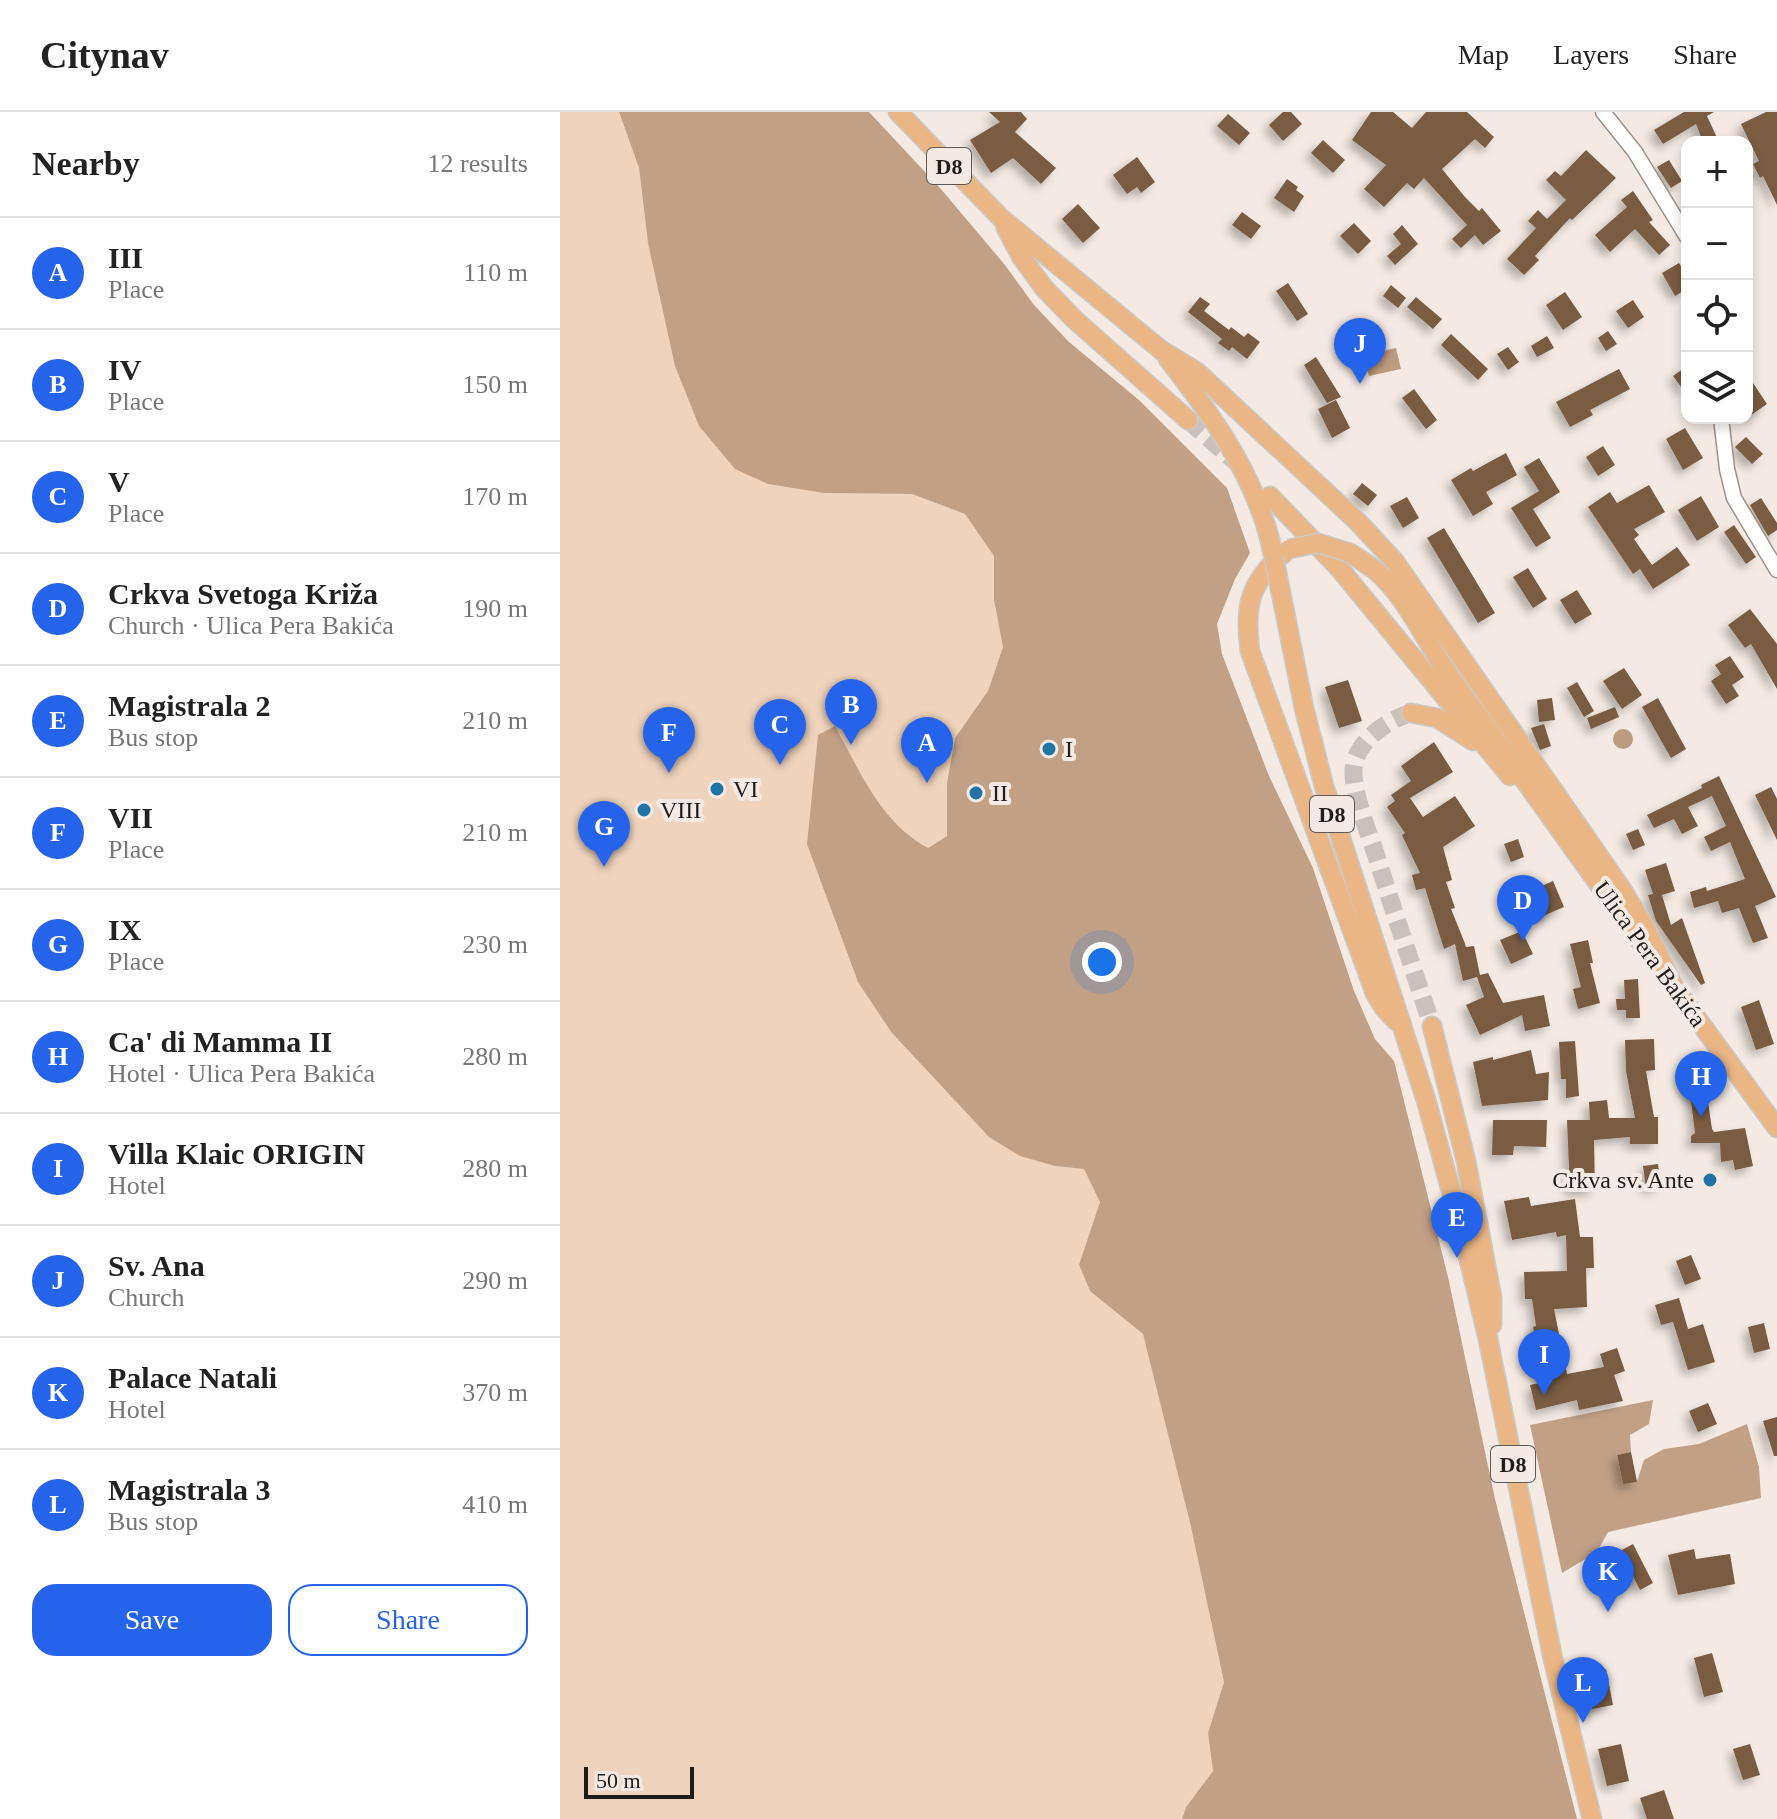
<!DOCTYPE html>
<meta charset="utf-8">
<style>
body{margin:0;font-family:"Times New Roman",serif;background:#f2f2f2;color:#222}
.controls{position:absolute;right:24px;top:24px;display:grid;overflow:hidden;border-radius:16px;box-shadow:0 4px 12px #0003}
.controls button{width:72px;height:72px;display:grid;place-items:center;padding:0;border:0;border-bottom:2px solid #e0e0e0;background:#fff;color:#222;font:40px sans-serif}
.scale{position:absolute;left:24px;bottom:20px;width:110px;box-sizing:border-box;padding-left:8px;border:4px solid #201c1a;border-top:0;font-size:22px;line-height:28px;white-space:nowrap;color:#201c1a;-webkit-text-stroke:6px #f4eae3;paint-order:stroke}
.you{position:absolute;left:542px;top:850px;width:28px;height:28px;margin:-20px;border:6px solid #fff;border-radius:50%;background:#1a73e8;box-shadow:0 0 0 12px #1a73e833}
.badge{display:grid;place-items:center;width:52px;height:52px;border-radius:50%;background:#2563eb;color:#fff;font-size:26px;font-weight:700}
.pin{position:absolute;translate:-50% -66px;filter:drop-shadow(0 2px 4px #0008)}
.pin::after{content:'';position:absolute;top:42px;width:28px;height:24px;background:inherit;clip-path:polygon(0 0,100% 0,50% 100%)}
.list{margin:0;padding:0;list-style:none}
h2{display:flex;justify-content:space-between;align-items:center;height:104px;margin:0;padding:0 32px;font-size:34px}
h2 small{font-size:26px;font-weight:400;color:#767676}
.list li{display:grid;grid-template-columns:52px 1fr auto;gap:24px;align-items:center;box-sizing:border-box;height:112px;padding:0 32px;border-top:2px solid #e0e0e0}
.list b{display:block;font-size:30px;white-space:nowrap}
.list p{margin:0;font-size:26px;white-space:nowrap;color:#767676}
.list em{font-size:26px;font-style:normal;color:#767676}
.actions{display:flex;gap:16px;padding:24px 32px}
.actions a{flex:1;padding:18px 0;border:2px solid #2563eb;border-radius:24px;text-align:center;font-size:28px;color:#2563eb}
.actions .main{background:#2563eb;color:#fff}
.icon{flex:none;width:44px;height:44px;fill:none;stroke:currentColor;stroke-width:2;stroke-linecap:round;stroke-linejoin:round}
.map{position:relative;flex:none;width:1217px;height:1707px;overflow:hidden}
header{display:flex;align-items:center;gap:48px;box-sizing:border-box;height:112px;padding:0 40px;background:#fff;border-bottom:2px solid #e0e0e0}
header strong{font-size:38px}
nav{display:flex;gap:44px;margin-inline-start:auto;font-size:28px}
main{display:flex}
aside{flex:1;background:#fff}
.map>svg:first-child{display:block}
.green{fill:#efd3bd}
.forest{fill:#c2a086}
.water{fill:#bd9b80}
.building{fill:#795b42;filter:url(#shadow)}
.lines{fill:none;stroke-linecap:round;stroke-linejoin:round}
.major-tunnel{stroke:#cac1bb;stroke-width:18;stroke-dasharray:18 9;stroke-linecap:butt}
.minor-casing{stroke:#9b928b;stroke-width:17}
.major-casing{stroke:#c9c9c8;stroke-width:21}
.minor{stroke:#fff;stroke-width:14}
.major{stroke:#eab686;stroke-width:18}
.major-bridge-casing{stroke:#c9c9c8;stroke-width:21;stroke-linecap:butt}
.major-bridge{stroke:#eab686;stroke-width:18}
.poi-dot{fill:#2073a4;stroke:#f4eae3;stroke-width:3}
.labels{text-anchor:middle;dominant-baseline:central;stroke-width:8;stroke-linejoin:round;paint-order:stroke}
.shield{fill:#f4eae3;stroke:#605a56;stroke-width:2}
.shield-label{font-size:22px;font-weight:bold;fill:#201c1a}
.poi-label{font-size:24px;fill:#201c1a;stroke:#f4eae3;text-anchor:start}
.street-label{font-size:24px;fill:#201c1a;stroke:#f4eae3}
</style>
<header>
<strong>Citynav</strong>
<nav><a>Map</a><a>Layers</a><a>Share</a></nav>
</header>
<main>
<aside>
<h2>Nearby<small>12 results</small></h2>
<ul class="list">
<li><span class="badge">A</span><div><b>III</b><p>Place</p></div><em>110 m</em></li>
<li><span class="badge">B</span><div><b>IV</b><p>Place</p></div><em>150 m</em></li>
<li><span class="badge">C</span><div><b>V</b><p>Place</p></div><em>170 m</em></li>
<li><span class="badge">D</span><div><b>Crkva Svetoga Križa</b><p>Church · Ulica Pera Bakića</p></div><em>190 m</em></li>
<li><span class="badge">E</span><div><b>Magistrala 2</b><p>Bus stop</p></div><em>210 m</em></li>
<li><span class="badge">F</span><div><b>VII</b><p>Place</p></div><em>210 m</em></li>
<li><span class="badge">G</span><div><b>IX</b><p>Place</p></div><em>230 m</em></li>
<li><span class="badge">H</span><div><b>Ca' di Mamma II</b><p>Hotel · Ulica Pera Bakića</p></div><em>280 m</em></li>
<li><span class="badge">I</span><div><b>Villa Klaic ORIGIN</b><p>Hotel</p></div><em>280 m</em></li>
<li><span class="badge">J</span><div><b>Sv. Ana</b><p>Church</p></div><em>290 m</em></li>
<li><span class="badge">K</span><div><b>Palace Natali</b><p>Hotel</p></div><em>370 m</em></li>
<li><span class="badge">L</span><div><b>Magistrala 3</b><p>Bus stop</p></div><em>410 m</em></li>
</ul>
<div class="actions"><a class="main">Save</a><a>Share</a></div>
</aside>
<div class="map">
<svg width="1217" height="1707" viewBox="0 0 1217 1707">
<defs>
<filter id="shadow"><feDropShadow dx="-5.5" dy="5.5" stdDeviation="4" flood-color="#0004"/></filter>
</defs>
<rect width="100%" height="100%" fill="#f4eae3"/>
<!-- green -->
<path class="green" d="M0,0H59L79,56L88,131L139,314L175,356L208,372L264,381L352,382L405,402L435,445L434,488L443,535L428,579L395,626L387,671V724L367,736C319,708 300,661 275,614L332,921L429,1025L495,1054L524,1057L541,1090L519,1154L530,1179L583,1222L631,1415L664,1570L648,1621L653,1659L626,1695L622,1707H0Z"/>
<!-- forest -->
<g class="forest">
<path d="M59,0H309L380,76L445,153L474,193L509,230L579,288L667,376L690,441L675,467L657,512L662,542L709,664L753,756L794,879L815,927L834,949L888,1165L935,1387L1017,1707H622L626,1695L653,1659L648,1621L664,1570L631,1415L583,1222L530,1179L519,1153L540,1090L524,1057L495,1054L460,1044L429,1025L332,921L298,870L247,732L258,623L275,614C300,659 320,710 368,736L387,724V671L395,626L428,579L443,535L434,488V444L405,402L352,382L264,381L208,372L175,357L139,314L115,254L88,131L79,56Z"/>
<path d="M1093,1288L1089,1312L1070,1323L1071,1340L1057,1343L1063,1372L1077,1369L1084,1348L1104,1337L1139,1332L1187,1312L1199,1355L1201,1386L1048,1420L1037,1440L1002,1461L970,1313Z"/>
</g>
<!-- water -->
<g class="water">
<path d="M836,236L841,257L809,264L804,243Z"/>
<circle cx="1063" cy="627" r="10"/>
</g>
<!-- building -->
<g class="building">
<path d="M429,0H461L467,7L455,20L496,56L481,72L453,46L431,61L410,28L440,10Z"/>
<path d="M723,0H731L742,12L723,29L709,13Z"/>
<path d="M811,0H833L852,16L866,0H907L934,25L925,36L915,27L882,57L905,85L919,99L922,96L941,119L923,133L915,123L901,136L892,127L907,113L864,66L854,77L847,71L824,95L804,77L826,53L792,28Z"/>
<path d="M1124,0H1154L1147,4L1159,30H1143L1136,12L1103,32L1094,18Z"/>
<path d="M1206,0H1217V93L1203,64L1200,66L1193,52L1199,49L1181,12Z"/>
<path d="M668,2L690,21L679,33L657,14Z"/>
<path d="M763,28L785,48L773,61L751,41Z"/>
<path d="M1026,38L1056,66L1012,108L1010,106L975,144L979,148L964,163L947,147L976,116L968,109L978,98L987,107L1006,88L986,68L995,59L1001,64Z"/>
<path d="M577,45L595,70L581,81L577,75L567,82L553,63Z"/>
<path d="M1109,48L1122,69L1111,76L1097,55Z"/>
<path d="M727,67L738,75L736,78L744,84L734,100L714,86Z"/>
<path d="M1073,79L1093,108L1089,110L1110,133L1099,143L1075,117L1050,140L1035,123L1067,95L1061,88Z"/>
<path d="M518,92L540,116L523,131L502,107Z"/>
<path d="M682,100L701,114L691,127L672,113Z"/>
<path d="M794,111L811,129L798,142L780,124Z"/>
<path d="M842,113L858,132L835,153L827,144L841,132L833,122Z"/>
<path d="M1119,151L1127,164V177L1115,184L1102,161Z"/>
<path d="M728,171L748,202L737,209L716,179Z"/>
<path d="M831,173L846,186L838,196L823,184Z"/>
<path d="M1005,180L1022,205L1003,218L986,193Z"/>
<path d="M640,185L650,192L644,199L669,218L671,215L684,225L688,221L700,230L687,247L672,235L669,239L658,231L662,227L628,200Z"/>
<path d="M856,185L882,207L873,217L847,195Z"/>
<path d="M1073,188L1084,205L1068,216L1056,199Z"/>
<path d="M1048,219L1057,232L1046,239L1038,226Z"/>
<path d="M891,222L928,257L918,268L881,233Z"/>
<path d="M987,224L994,236L977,245L971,234Z"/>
<path d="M948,235L959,250L948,258L937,242Z"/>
<path d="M756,245L781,285L767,291L744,253Z"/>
<path d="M1127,254V283L1113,264Z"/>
<path d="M1059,257L1070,277L1030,298L1033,303L1010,315L996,290Z"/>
<path d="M1187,262L1207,292L1187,306Z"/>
<path d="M854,277L877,308L866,317L842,286Z"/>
<path d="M776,288L790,316L772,326L758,297Z"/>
<path d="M1125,316L1143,346L1123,358L1106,327Z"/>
<path d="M1186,325L1203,342L1192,352L1175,335Z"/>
<path d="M1043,334L1055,353L1038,364L1026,345Z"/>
<path d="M946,341L957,363L926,380L933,392L913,404L891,368L911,356L913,359Z"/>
<path d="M979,346L1000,380L973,397L991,426L976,435L951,396L979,379L964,355Z"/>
<path d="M802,371L817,383L808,394L793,382Z"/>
<path d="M1089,373L1105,400L1074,417L1079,423L1074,427L1092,453L1117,435L1130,453L1093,477L1080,457L1073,462L1028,395L1050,380L1057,391Z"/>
<path d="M1141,384L1159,415L1137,429L1118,398Z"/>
<path d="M847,385L859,406L843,416L830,394Z"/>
<path d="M1201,386L1217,411V418L1208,424L1190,393Z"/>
<path d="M1174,413L1196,445L1186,452L1164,420Z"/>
<path d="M884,416L935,501L918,511L867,426Z"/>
<path d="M968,456L987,487L973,496L953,465Z"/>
<path d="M1017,478L1032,502L1015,512L1000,488Z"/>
<path d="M1190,497L1217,532V577L1191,532L1185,536L1168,513Z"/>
<path d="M1170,544L1184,565L1172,573L1179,584L1166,592L1151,569L1161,562L1155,553Z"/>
<path d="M1064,556L1082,583L1062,597L1043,569Z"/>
<path d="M788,568L802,609L779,616L765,575Z"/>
<path d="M1017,570L1034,599L1024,605L1007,576Z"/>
<path d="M992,586L995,608L979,610L977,588Z"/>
<path d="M1098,586L1126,637L1111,646L1082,595Z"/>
<path d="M1055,595L1059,605L1031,617L1027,606Z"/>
<path d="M984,612L991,634L980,638L971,616Z"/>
<path d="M874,630L893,660L850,686L863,705L895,684L915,714L883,735L892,768L886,770L895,796L891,797L904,829L906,835L914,834L920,863L928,861L943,891L984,883L990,914L965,919L962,903L920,923L906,893L924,885L917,865L903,869L895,832L884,837L865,776L856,778L852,763L860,761L842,723L845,721L827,695L835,689L831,683L851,669L841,654Z"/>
<path d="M1159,664L1216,785L1195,794L1208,826L1193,831L1179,796L1162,801L1158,789L1134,796L1130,780L1146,775L1147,779L1185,767L1170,730L1151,739L1144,725L1166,714L1152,684L1128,695L1138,714L1122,722L1114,707L1094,716L1087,703L1142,676L1141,673Z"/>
<path d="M1211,675L1217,687V728L1195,683Z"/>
<path d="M1078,717L1085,733L1073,738L1066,722Z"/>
<path d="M958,727L964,745L951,750L944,732Z"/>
<path d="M1106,751L1115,779L1102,783L1111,813L1122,806L1145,871L1141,873L1096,809L1088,783L1093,782L1085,758Z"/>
<path d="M993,769L1004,795L983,804L972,778Z"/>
<path d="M962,819L973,842L951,852L940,828Z"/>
<path d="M1028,828L1033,851H1030L1040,891L1018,897L1013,877L1021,875L1010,832Z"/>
<path d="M1078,867L1080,906H1066V898H1057L1056,887H1065L1064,868Z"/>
<path d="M1199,888L1214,932L1196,938L1181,895Z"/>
<path d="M1094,927L1095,958L1086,959L1094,1005H1098V1032H1070V1025L1034,1028L1035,1078L1010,1079L1007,1008H1030L1029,990L1047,988L1049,1006H1075L1066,959L1065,928Z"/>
<path d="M1015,929L1019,984L1006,986V967H1001L999,930Z"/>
<path d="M971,938L976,962L989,960L988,988L922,994L913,950L933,945V948Z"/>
<path d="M1142,956L1150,982L1147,983L1152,1017L1154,1020L1185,1016L1193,1054L1175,1058L1173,1048L1161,1050L1160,1031H1131V1024L1135,1021L1131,989L1123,962Z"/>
<path d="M933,1008H987L986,1035L954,1034L953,1043H932Z"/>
<path d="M1098,1052L1101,1075L1086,1076L1083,1054Z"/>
<path d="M969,1085L971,1094L1015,1087L1020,1125H1033L1034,1156H1026L1027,1195L994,1197L1007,1262L1044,1255L1040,1242L1057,1236L1065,1259L1054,1263L1063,1289L1019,1298L1017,1288L976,1298L970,1273L984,1270L973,1215L976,1214L972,1187H965L964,1160L1007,1159L1006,1123L997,1125L996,1120L952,1128L944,1089Z"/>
<path d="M1131,1143L1141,1167L1125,1173L1116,1149Z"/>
<path d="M1119,1186L1128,1217L1143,1212L1155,1250L1128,1258L1113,1210L1101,1213L1095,1193Z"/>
<path d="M1204,1211L1210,1237L1194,1241L1188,1215Z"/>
<path d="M1148,1291L1157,1312L1138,1320L1129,1299Z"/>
<path d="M1217,1305V1344H1214L1203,1309Z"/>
<path d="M1071,1340L1077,1370L1063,1372L1057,1343Z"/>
<path d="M1073,1432L1093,1471L1080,1478L1060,1439Z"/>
<path d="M1134,1437L1136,1447L1170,1442L1175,1472L1118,1483L1108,1443Z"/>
<path d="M1152,1541L1163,1580L1144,1585L1134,1546Z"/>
<path d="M1046,1557L1053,1593L1032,1597L1025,1560Z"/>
<path d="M1061,1632L1069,1669L1047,1674L1038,1637Z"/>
<path d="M1190,1632L1200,1663L1183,1668L1173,1637Z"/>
<path d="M1104,1678L1114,1707H1087L1080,1686Z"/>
</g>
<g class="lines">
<!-- major-tunnel -->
<g class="major-tunnel">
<path d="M628,308L677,351"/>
<path d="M851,601C829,607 798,628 794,653C790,675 809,722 816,743C834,800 853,857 872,914"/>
</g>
<!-- minor casing -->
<g class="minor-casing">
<g id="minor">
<path d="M1043,0L1075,40L1127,125"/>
<path d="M1161,306L1167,357L1174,386L1217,458"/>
</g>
</g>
<!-- major casing -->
<g class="major-casing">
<g id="major">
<path d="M338,0L441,106L601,238L637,260L798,410L835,450L1061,776L1085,815L1112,871"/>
<path d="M446,116L462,146L484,176L514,207L628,308"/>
<path d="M608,247C651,302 692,359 710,428"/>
<path d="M710,384L779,456L950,664"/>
<path d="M724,441C689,470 684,496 690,539L815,881L824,896L836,909"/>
<path d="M790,441C798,446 807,452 815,458C847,485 865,529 889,563C955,654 1019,746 1086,837"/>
<path d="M721,481L744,596L764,674L866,988L901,1115L928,1227L993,1547L1032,1707"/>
<path d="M851,601L877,606L913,629"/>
<path d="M1106,864L1217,1016"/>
<path d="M872,914L906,1049L932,1185V1213"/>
</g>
</g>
<!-- minor -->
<use href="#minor" class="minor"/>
<!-- major -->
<use href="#major" class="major"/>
<!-- major-bridge casing -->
<g class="major-bridge-casing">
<g id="major-bridge">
<path d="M710,428L721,481"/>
<path d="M729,437L758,431L790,441"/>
</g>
</g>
<!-- major-bridge -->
<use href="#major-bridge" class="major-bridge"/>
</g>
<!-- markers -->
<g class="poi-dot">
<circle cx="489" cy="637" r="8"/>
<circle cx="157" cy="677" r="8"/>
<circle cx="416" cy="681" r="8"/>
<circle cx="84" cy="698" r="8"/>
<circle cx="1150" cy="1068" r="8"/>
</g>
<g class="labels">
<!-- shield labels -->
<g class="shield">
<rect x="367" y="36" width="44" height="36" rx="6"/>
<rect x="750" y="684" width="44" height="36" rx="6"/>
<rect x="931" y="1334" width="44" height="36" rx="6"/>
</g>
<g class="shield-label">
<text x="389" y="54">D8</text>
<text x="772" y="702">D8</text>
<text x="953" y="1352">D8</text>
</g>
<!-- poi labels -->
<g class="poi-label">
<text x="505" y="637">I</text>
<text x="173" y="677">VI</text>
<text x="432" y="681">II</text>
<text x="100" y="698">VIII</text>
<text x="1134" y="1068" text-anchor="end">Crkva sv. Ante</text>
</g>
<!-- street labels -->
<g class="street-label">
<text transform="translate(1090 842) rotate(54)">Ulica Pera Bakića</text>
</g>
</g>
</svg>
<div class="controls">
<button>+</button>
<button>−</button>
<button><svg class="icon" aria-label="locate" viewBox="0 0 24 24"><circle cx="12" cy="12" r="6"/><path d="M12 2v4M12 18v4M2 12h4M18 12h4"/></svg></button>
<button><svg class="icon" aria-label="layers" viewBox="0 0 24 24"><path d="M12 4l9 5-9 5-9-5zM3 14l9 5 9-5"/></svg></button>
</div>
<div class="scale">50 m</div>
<div class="you"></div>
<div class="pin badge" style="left:367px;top:671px">A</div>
<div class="pin badge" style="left:291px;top:633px">B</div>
<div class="pin badge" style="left:220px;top:653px">C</div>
<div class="pin badge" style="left:963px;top:829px">D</div>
<div class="pin badge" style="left:897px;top:1146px">E</div>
<div class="pin badge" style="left:109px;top:661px">F</div>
<div class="pin badge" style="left:44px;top:755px">G</div>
<div class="pin badge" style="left:1141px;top:1005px">H</div>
<div class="pin badge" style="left:984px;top:1283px">I</div>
<div class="pin badge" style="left:800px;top:272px">J</div>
<div class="pin badge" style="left:1048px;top:1500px">K</div>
<div class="pin badge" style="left:1023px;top:1611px">L</div>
</div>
</main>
